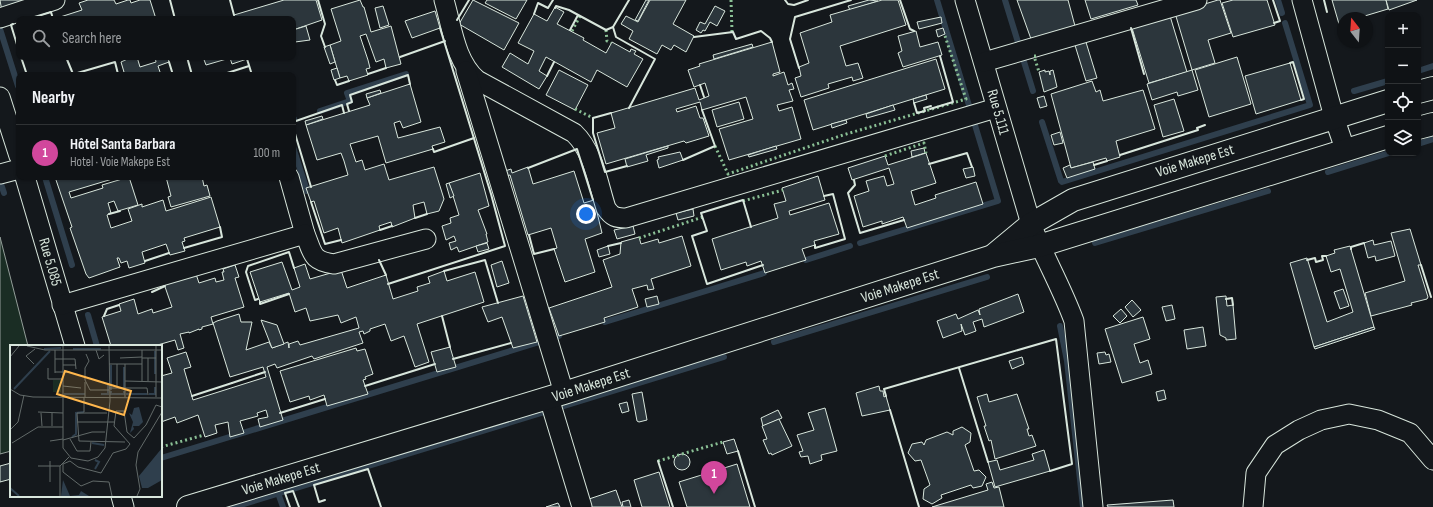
<!DOCTYPE html>
<meta charset="utf-8">
<style>
body{margin:0;font-family:"Sofia Sans Condensed",sans-serif;background:#1d2022;color:#f1f3f6}
.controls{position:absolute;right:12px;top:12px;display:grid;overflow:hidden;border-radius:8px;box-shadow:0 1px 3px #0004}
.controls button{width:36px;height:36px;display:grid;place-items:center;padding:0;border:0;border-bottom:1px solid #2f3234;background:#0f1215;color:#f1f3f6;font:20px sans-serif}
.compass{position:absolute;left:1337px;top:12px;width:36px;height:36px;border-radius:50%;background:#0f1215;box-shadow:0 1px 3px #0004;rotate:343deg}
.you{position:absolute;left:586px;top:214px;width:14px;height:14px;margin:-10px;border:3px solid #fff;border-radius:50%;background:#1a73e8;box-shadow:0 0 0 6px #1a73e833}
.badge{display:grid;place-items:center;width:26px;height:26px;border-radius:50%;background:#7c3aed;color:#fff;font-size:13px;font-weight:700}
.pin{position:absolute;translate:-50% -33px;filter:drop-shadow(0 1px 2px #0008)}
.pin::after{content:'';position:absolute;top:21px;width:14px;height:12px;background:inherit;clip-path:polygon(0 0,100% 0,50% 100%)}
.list{margin:0;padding:0;list-style:none}
h2{display:flex;justify-content:space-between;align-items:center;height:52px;margin:0;padding:0 16px;font-size:17px}
h2 small{font-size:13px;font-weight:400;color:#9b9ea0}
.list li{display:grid;grid-template-columns:26px 1fr auto;gap:12px;align-items:center;box-sizing:border-box;height:56px;padding:0 16px;border-top:1px solid #2f3234}
.list b{display:block;font-size:15px;white-space:nowrap}
.list p{margin:0;font-size:13px;white-space:nowrap;color:#9b9ea0}
.list em{font-size:13px;font-style:normal;color:#9b9ea0}
.icon{flex:none;width:22px;height:22px;fill:none;stroke:currentColor;stroke-width:2;stroke-linecap:round;stroke-linejoin:round}
.map{position:relative;flex:none;width:1433px;height:507px;overflow:hidden}
.search{position:absolute;background:#0f1215;box-shadow:0 1px 3px #0004;left:16px;top:16px;width:280px;height:44px;display:flex;align-items:center;gap:10px;box-sizing:border-box;padding:0 14px;border-radius:8px;color:#9b9ea0;font-size:15px}
.panel{position:absolute;background:#0f1215;box-shadow:0 1px 3px #0004;left:16px;top:72px;width:280px;height:108px;border-radius:8px}
.map>svg:first-child{display:block}
.pitch{fill:#1a2d24;stroke:#939e99}
.lines{fill:none;stroke-linecap:round;stroke-linejoin:round}
.stream{stroke:#2f3f4d;stroke-width:6}
.building{fill:#2c363c;stroke:#d8e6dc}
.street-casing{stroke:#d8e6dc;stroke-width:21}
.primary-casing{stroke:#d8e6dc;stroke-width:24}
.street{stroke:#14181c;stroke-width:19}
.primary{stroke:#14181c;stroke-width:22}
.hedge{stroke:#8ac095;stroke-width:3;stroke-dasharray:2 3;stroke-linecap:butt}
.wall{stroke:#d8e6dc;stroke-width:2}
.labels{text-anchor:middle;dominant-baseline:central;stroke-width:3;stroke-linejoin:round;paint-order:stroke}
.street-label{font-size:15px;fill:#d8e6dc;stroke:#14181c}
.inset-river{fill:none;stroke:#2f3f4d;stroke-width:2}
.inset-road{fill:none;stroke:#626a69;stroke-width:1}
.view{fill:#ffb74d;fill-opacity:0.15;stroke:#ffb74d;stroke-width:2}
.inset-edge{fill:none;stroke:#d8e6dc;stroke-width:2}
</style>
<div class="map">
<svg width="1433" height="507" viewBox="0 0 1433 507">
<rect width="100%" height="100%" fill="#14181c"/>
<!-- pitch -->
<path class="pitch" d="M0,237L28,346H11V451L0,454Z"/>
<g class="lines">
<!-- stream -->
<g class="stream">
<path d="M1005,0L1033,91"/>
<path d="M1278,0L1282,13"/>
<path d="M0,29L18,86"/>
<path d="M1418,71L1433,66"/>
<path d="M1354,91L1388,81"/>
<path d="M320,111L350,101L347,93L406,74"/>
<path d="M293,119H294"/>
<path d="M1042,122L1061,181L1062,182L1310,105L1285,23"/>
<path d="M1418,144L1433,139"/>
<path d="M293,147L307,191"/>
<path d="M1328,172L1389,153"/>
<path d="M45,177L72,265"/>
<path d="M0,181L4,193"/>
<path d="M860,243L998,201L937,0"/>
<path d="M1095,243L1268,191"/>
<path d="M806,260L850,246"/>
<path d="M88,315L97,346"/>
<path d="M605,322L764,273"/>
<path d="M1060,326L1067,361L1083,507"/>
<path d="M774,342L987,277"/>
<path d="M161,458L559,336"/>
<path d="M278,493L283,507"/>
<path d="M234,507L724,357"/>
</g>
</g>
<!-- building -->
<g class="building">
<path d="M0,0H27L2,12Z"/>
<path d="M88,0H114L116,4L128,0H130L131,3L140,0H150L156,19H54L82,10L79,3Z"/>
<path d="M284,0H316L322,20L293,30V19H235L234,15Z"/>
<path d="M360,0L363,7H364L371,32L391,26L401,64L386,68L384,59L376,62L366,34L360,36L368,60L370,68L366,69L368,75L349,81L347,76L340,78L330,45L341,41L331,9Z"/>
<path d="M473,0L519,23L504,50L459,24Z"/>
<path d="M487,0H527L516,19L485,3Z"/>
<path d="M646,0H649L638,21L635,20Z"/>
<path d="M650,0H686L673,24L694,36L686,52L674,45L671,50L662,45L657,54L629,39L633,31L621,24L626,16L638,22Z"/>
<path d="M869,0L878,1L850,10L848,6Z"/>
<path d="M882,0H898L906,25L840,46L846,66L858,63L863,78L853,81L852,77L828,84L829,88L801,97L795,78L801,76L799,67L809,63L800,33L832,22L830,15Z"/>
<path d="M1017,0H1068L1075,26L1031,39Z"/>
<path d="M1085,0H1136L1138,5L1091,19Z"/>
<path d="M1218,0H1220L1231,33L1208,40L1215,63L1192,70L1175,13Z"/>
<path d="M1233,0H1267L1275,25L1233,37L1222,3Z"/>
<path d="M1332,0H1386L1388,9L1358,18H1343V22L1339,24Z"/>
<path d="M1386,0H1417L1389,10Z"/>
<path d="M383,6L389,25L380,28L375,8Z"/>
<path d="M715,6L725,11L717,26L710,22L705,31L703,30L701,33L696,30L700,22L705,24Z"/>
<path d="M555,7L564,12L557,24L584,38L583,40L606,53L612,42L630,52L631,49L636,51L634,54L643,59L627,87L597,70L591,82L546,57L539,71L547,76L539,89L502,67L510,53L528,64L534,51L518,43L534,14L547,21Z"/>
<path d="M435,11L440,28L412,38L405,21Z"/>
<path d="M1170,16L1187,72L1149,83L1132,28Z"/>
<path d="M941,17L942,23L919,29L917,22Z"/>
<path d="M306,26L310,40L295,42L293,30Z"/>
<path d="M943,28L945,34L938,37L936,30Z"/>
<path d="M916,31L920,47L938,42L942,55L903,67L898,53L902,51L898,36Z"/>
<path d="M1085,39L1097,78L1086,81L1074,42Z"/>
<path d="M772,42L780,72L773,74V76L784,72L788,85L792,83L794,89L789,90L793,101L777,105L779,111L792,107L801,139L729,160L719,129L753,119L746,97L702,110L700,102L676,109L677,112L696,106L700,118H703L709,136L686,143L684,141L606,164L597,133L615,128L611,113L695,88L699,100L709,96L705,83L694,87L688,70L700,66L699,64Z"/>
<path d="M752,44L753,47L714,59L713,55Z"/>
<path d="M330,45L335,62L330,64L324,47Z"/>
<path d="M132,57H137L140,67L156,62L155,57H168L169,62L158,66L161,75H118L124,72L121,62Z"/>
<path d="M203,57H246L247,59L232,64L230,58L206,65Z"/>
<path d="M1237,57L1251,104L1209,117L1195,70Z"/>
<path d="M936,59L945,89L813,130L804,100Z"/>
<path d="M1290,63L1301,100L1256,114L1245,76Z"/>
<path d="M337,68L340,78L334,80L331,70Z"/>
<path d="M559,70L588,85L575,110L546,95Z"/>
<path d="M1045,70V72L1049,71L1050,75V71L1053,70L1057,87L1044,92L1039,72Z"/>
<path d="M1192,70L1198,90L1178,96L1177,92L1152,100L1147,84Z"/>
<path d="M1092,81L1096,92L1100,90L1103,101L1143,90L1155,129L1116,141L1120,157L1107,161L1106,158L1071,168L1051,94Z"/>
<path d="M410,84L421,122L403,128L400,121L394,123L398,138L440,127L445,142L432,146L433,149L386,163L378,136L350,144L356,162L362,160L365,170L384,164L389,180L434,167L444,199L439,211L427,214L424,202L413,205L415,218L392,227L391,222L379,226L380,230L342,243L338,228L324,233L314,201L311,202L306,188L348,175L344,161L341,153L317,160L306,125L370,105L367,98Z"/>
<path d="M380,90L381,93L367,98L366,94Z"/>
<path d="M926,95L927,99L914,103L913,99Z"/>
<path d="M1044,96L1047,106L1040,108L1037,98Z"/>
<path d="M1174,99L1184,131L1163,137L1154,105Z"/>
<path d="M739,102L744,119L717,127L712,110Z"/>
<path d="M893,105L895,110L867,118L866,114Z"/>
<path d="M322,116L323,119L306,125L305,121Z"/>
<path d="M846,120L847,123L832,128L831,124Z"/>
<path d="M1060,132L1063,143L1054,145L1051,135Z"/>
<path d="M668,146V148L646,155L648,161L627,167L625,159Z"/>
<path d="M776,146L777,149L749,157L748,155Z"/>
<path d="M924,148L925,153L912,157L911,151Z"/>
<path d="M680,152L683,160L659,168L657,160L659,159L658,157Z"/>
<path d="M926,153L936,183L911,191L915,205L936,198L935,195L976,182L983,204L907,228L903,217L882,224V221L863,227L854,196L869,191L866,181L884,176L887,186L894,184L889,168L852,180L848,168L885,156L888,165Z"/>
<path d="M1093,162L1095,169L1067,178L1063,168L1070,165L1071,168Z"/>
<path d="M528,167L533,184L574,171L584,203L594,200L602,233L585,239L595,272L565,282L554,249L557,248L551,228L528,235L510,175L506,176L505,171L511,169L512,173Z"/>
<path d="M973,167L975,176L966,178L963,169Z"/>
<path d="M480,173L489,206L478,210L487,234H486L488,242L459,252L457,247L451,250L449,243L456,241L454,236L446,240L442,226L451,223L450,218L459,215L449,183Z"/>
<path d="M818,176L825,200L789,211L790,215L829,203L839,234L814,241L815,245L802,249L806,260L765,273L761,261L747,266L746,262L721,270L712,239L778,218L774,204L786,201L782,188Z"/>
<path d="M55,177H119L69,192L71,198L103,188L102,185L129,177L138,205L118,211L114,201L108,203L111,213L107,215L111,228L132,221L128,209L142,204V207L163,200L166,211L211,197L220,227L184,238L185,241L182,242L185,251L170,255L166,244L142,252L145,263L129,268L127,261L121,263L119,258H117L120,267L89,278L86,274L70,228L72,227Z"/>
<path d="M166,177H184V179L202,177L204,186L207,185L210,196L171,207L168,197L171,196Z"/>
<path d="M449,183L454,196L450,198L446,184Z"/>
<path d="M693,209L694,216L678,220L676,213Z"/>
<path d="M633,226L635,234L617,239L614,230Z"/>
<path d="M1410,229L1421,265H1418L1428,297L1427,299L1411,303L1412,305L1371,316L1365,293L1405,281L1391,233Z"/>
<path d="M682,236L691,266L651,279L654,289L648,290L647,285L632,289L638,307L604,318L605,322L559,336L549,308L612,287L603,260L620,254L621,242L639,237L641,244L658,239L659,243Z"/>
<path d="M1373,240L1374,245L1391,241L1395,256L1376,261L1375,256L1368,258L1364,243Z"/>
<path d="M487,243L489,249L478,252L476,246Z"/>
<path d="M608,246L610,254L599,257L597,250Z"/>
<path d="M1350,246L1374,327L1314,347L1290,263L1307,258L1327,322L1353,312L1340,269L1331,272L1326,256L1335,253L1334,250Z"/>
<path d="M502,261L509,283L497,287L491,265Z"/>
<path d="M282,262L292,290L300,287L294,268L305,264L310,279L341,270L347,288L386,275L393,299L418,291L417,287L430,283L428,277L444,271L447,281L475,272L484,302L417,324L429,362L415,367L404,336L391,341L385,324L370,329V331L364,334L363,331L359,332L363,343L314,359L312,356L277,368L275,364L267,367L283,420L260,427L258,419L268,417L266,410L257,413L258,416L240,421L244,433L230,437L228,422L215,425L217,433L205,437L198,415L177,423L175,417L161,422V376L172,373L167,358L186,352L191,367L184,369L193,400L266,377L263,367L230,377L213,323L217,321L239,314L241,322H252L246,350L269,342L272,348L288,342L289,348V344L298,341L300,345L359,328L356,317L341,323L338,315L310,321L306,308L295,312L289,293L260,302L250,272Z"/>
<path d="M235,265L239,277L235,278L244,307L211,317L213,324L202,327V329L199,330V329L189,333V332L180,334L184,348L178,350L175,340L154,346H111L102,317L121,311L119,304L134,299L138,314L152,309L153,313L172,307L163,281L195,271L199,283L215,278L216,282L224,280L222,272H224L223,269Z"/>
<path d="M1343,289L1349,306L1340,309L1334,292Z"/>
<path d="M1018,294L1024,312L984,327L982,319L973,322L976,331L965,335L961,324L962,331L943,338L937,321L956,314L958,319L978,310L980,315L979,309Z"/>
<path d="M523,296L537,342L513,348L502,317L488,322L482,307Z"/>
<path d="M657,296L659,304L647,307L645,299Z"/>
<path d="M1226,296L1227,306L1233,305L1236,339L1226,340V338L1220,335L1216,297Z"/>
<path d="M1132,300L1141,310L1133,317L1125,307Z"/>
<path d="M1172,305L1175,319L1166,321L1162,307Z"/>
<path d="M1121,309L1127,316L1120,323L1113,316Z"/>
<path d="M1143,317L1150,339L1134,344L1140,363L1148,360L1152,374L1122,383L1105,329Z"/>
<path d="M261,320L277,325L284,344L272,348Z"/>
<path d="M1203,327L1206,346L1187,349L1184,330Z"/>
<path d="M1374,327L1375,329L1315,349L1314,347Z"/>
<path d="M450,347L456,367L437,372L431,352Z"/>
<path d="M356,348L357,351L365,349L373,374L365,377L366,379L363,380L368,394L327,406L324,395L310,400L309,396L290,402L280,371Z"/>
<path d="M1105,352L1106,355L1109,354L1111,362L1099,364L1097,353Z"/>
<path d="M1022,357L1024,364L1012,369L1009,361Z"/>
<path d="M879,386L880,391H883L884,397L886,396L890,410L862,416L856,393Z"/>
<path d="M1164,390L1166,399L1158,401L1156,392Z"/>
<path d="M642,392L647,420L639,422L637,421L632,394Z"/>
<path d="M987,394L989,402L1017,394L1029,429H1027L1029,436L1032,435L1036,446L995,459L991,440L989,441L984,426H986L977,397Z"/>
<path d="M627,402L629,411L622,413L619,404Z"/>
<path d="M825,408L837,451L821,455L822,460L810,464L808,456L801,457L799,452L803,451L797,435L814,430L808,413Z"/>
<path d="M778,410L782,418L763,426L761,418Z"/>
<path d="M779,419L792,446L772,455L771,453L769,454L763,440L767,439L762,426Z"/>
<path d="M962,427L971,433L970,442L965,445L974,471L979,470L986,477L982,486L973,488L971,485L941,495L942,498L932,504L923,499L924,489L930,485L921,460L915,461L908,453L912,444L922,442L924,445L926,440L947,432L953,435V431Z"/>
<path d="M734,439L738,451L727,454L723,442Z"/>
<path d="M1044,450L1050,471L995,487L988,462L997,460L1000,470L1034,460L1032,454Z"/>
<circle cx="682" cy="462" r="8"/>
<path d="M11,463V479L0,482V466Z"/>
<path d="M737,464L750,507H687L679,482Z"/>
<path d="M659,472L670,507H642L634,480Z"/>
<path d="M992,482L994,488L999,487L1004,507H932L988,490L986,484Z"/>
<path d="M616,490L622,507H591L589,499Z"/>
<path d="M629,500L631,507H623L622,502Z"/>
<path d="M1173,500L1174,507H1108L1107,505Z"/>
<path d="M558,503L560,507H546Z"/>
</g>
<g class="lines">
<!-- street casing -->
<g class="street-casing">
<g id="street">
<path d="M444,0C452,27 455,61 477,80L574,133C594,152 598,184 606,208C612,217 616,218 626,218L996,108"/>
<path d="M965,0L1031,224C1044,257 1062,288 1074,321L1093,507"/>
<path d="M1302,0L1334,117L1345,149"/>
<path d="M0,18L55,0"/>
<path d="M984,62L1197,0"/>
<path d="M466,71L564,393"/>
<path d="M0,97L19,156"/>
<path d="M0,174L19,169"/>
<path d="M25,177L75,346"/>
<path d="M289,177L305,234"/>
<path d="M62,305L305,234C313,253 311,261 334,264L426,239"/>
<path d="M549,398L582,507"/>
<path d="M121,496L124,507"/>
<path d="M1253,507L1256,473L1275,445L1299,430L1321,420L1349,414L1378,420L1410,433L1433,460"/>
</g>
</g>
<!-- primary casing -->
<g class="primary-casing">
<g id="primary">
<path d="M1418,92L1433,88"/>
<path d="M1418,128L1433,124"/>
<path d="M995,254L1031,224L1073,200L1388,101"/>
<path d="M188,507L564,393L993,256L1039,246L1388,137"/>
</g>
</g>
<!-- street -->
<use href="#street" class="street"/>
<!-- primary -->
<use href="#primary" class="primary"/>
<!-- hedge -->
<g class="hedge">
<path d="M731,0L732,32"/>
<path d="M606,30L607,41L611,43"/>
<path d="M572,31L580,16"/>
<path d="M1036,56H1034L1039,72"/>
<path d="M575,109L593,118"/>
<path d="M715,146L728,174L843,135L966,99L945,36"/>
<path d="M885,156L924,143L926,153"/>
<path d="M743,201L783,190"/>
<path d="M639,238L703,217"/>
<path d="M161,447L204,435"/>
<path d="M658,461L723,442"/>
</g>
<!-- wall -->
<g class="wall">
<path d="M170,0L175,19"/>
<path d="M230,0L234,15"/>
<path d="M318,0L325,24L321,36L325,47"/>
<path d="M785,0L788,4L794,5L808,0"/>
<path d="M900,0L910,29L914,31"/>
<path d="M1273,0L1280,21L1274,23"/>
<path d="M1324,0L1327,12"/>
<path d="M555,8L556,6L569,10L606,30L613,27L629,0"/>
<path d="M534,14L538,3L548,8L553,0"/>
<path d="M28,19L51,12L53,19"/>
<path d="M457,20L469,0"/>
<path d="M13,24L11,25L19,51"/>
<path d="M613,27L616,37L655,59L629,108"/>
<path d="M1131,28L1144,74"/>
<path d="M570,30L578,15"/>
<path d="M694,37L733,32L736,39L761,31L770,38L772,42"/>
<path d="M21,57L27,75"/>
<path d="M66,57L73,74"/>
<path d="M187,57L192,75"/>
<path d="M400,57L445,41"/>
<path d="M169,62L173,75"/>
<path d="M1290,63L1293,62L1304,99L1301,100"/>
<path d="M799,68L790,39L795,17L851,0"/>
<path d="M74,74L115,62L118,74"/>
<path d="M368,74L386,68"/>
<path d="M221,75L249,66"/>
<path d="M252,75L247,59L253,57"/>
<path d="M547,76L554,62"/>
<path d="M335,80L337,85L349,81"/>
<path d="M700,85L704,97"/>
<path d="M914,103L917,113L925,111L924,108L931,106"/>
<path d="M930,109L953,102L940,56"/>
<path d="M349,111L347,104L352,102L350,95L408,75L410,84"/>
<path d="M611,113L593,118V133L605,172L627,166"/>
<path d="M293,122L342,105L344,113"/>
<path d="M293,127L311,187"/>
<path d="M433,149L434,152L474,138"/>
<path d="M1120,155L1198,130L1197,128L1205,125"/>
<path d="M683,160L715,146L702,110"/>
<path d="M929,164L967,153L972,167"/>
<path d="M1094,165L1107,161"/>
<path d="M528,168L577,149L593,200"/>
<path d="M854,180L855,185L848,193L860,233L904,220"/>
<path d="M311,202L325,244L341,240"/>
<path d="M109,214L120,211"/>
<path d="M415,218L427,214"/>
<path d="M751,227L743,200L701,213L707,231L692,236L707,284L763,265"/>
<path d="M380,230L392,226"/>
<path d="M529,235L534,254L554,249"/>
<path d="M815,245V248L845,239L833,194L824,196"/>
<path d="M608,246L621,243"/>
<path d="M184,248L222,237L220,227"/>
<path d="M1351,249V247L1364,243"/>
<path d="M379,260L386,275"/>
<path d="M1307,260L1315,258L1316,262L1323,260L1322,256H1326"/>
<path d="M145,261L169,253"/>
<path d="M1421,265L1431,297"/>
<path d="M444,271L485,260L498,303"/>
<path d="M388,284L505,246L491,194L440,28"/>
<path d="M152,292L165,286"/>
<path d="M258,299L255,300L246,272L248,266L289,252L294,268"/>
<path d="M1226,299L1232,298L1233,305"/>
<path d="M260,302V304L289,294"/>
<path d="M104,316L107,309L119,305"/>
<path d="M442,316L450,347"/>
<path d="M453,359L511,343"/>
<path d="M959,368L988,462"/>
<path d="M232,383L265,372"/>
<path d="M365,386L435,364"/>
<path d="M192,396L232,383"/>
<path d="M886,396L884,389L1056,339L1072,464L1050,471"/>
<path d="M890,410L919,507"/>
<path d="M280,413L325,399"/>
<path d="M738,451L755,507"/>
<path d="M658,461L673,507"/>
<path d="M325,500L319,502L314,485L368,469L381,507"/>
<path d="M290,507L285,493L293,491L299,507"/>
</g>
</g>
<g class="labels">
<!-- street labels -->
<g class="street-label">
<text transform="translate(998 112) rotate(74)">Rue 5.111</text>
<text transform="translate(1195 161) rotate(-17)">Voie Makepe Est</text>
<text transform="translate(50 262) rotate(74)">Rue 5.085</text>
<text transform="translate(900 286) rotate(-18)">Voie Makepe Est</text>
<text transform="translate(591 385) rotate(-18)">Voie Makepe Est</text>
<text transform="translate(281 479) rotate(-17)">Voie Makepe Est</text>
</g>
</g>
<!-- overview -->
<g transform="translate(10 345)">
<rect width="152" height="152" fill="#14181c"/>
<path d="M43,35H51V47H43Z" fill="#1a2d24"/>
<path d="M129,62L133,77L129,81H123L124,84L120,88L123,77L119,68L122,70L124,63ZM152,103V135L138,143H132L129,131ZM53,135L60,151L69,150L71,146L79,151H51Z" fill="#2f3f4d"/>
<path class="inset-river" d="M34,4L51,3M63,4H91M145,6V29M114,22V45M4,44L40,6M101,45V20M101,46V49H114V46M54,49H75M91,49H98V38M116,49H137M139,49H145V42M62,92L66,89V68L74,67M82,98L94,100M85,115L89,117L85,124M0,143L9,151"/>
<path class="inset-road" d="M17,1L35,5H152M53,1V103L61,113L78,116L88,112L95,103L100,56L99,1M146,1V52M45,5V28M86,5L89,14L94,10M132,5V36M76,9L79,16L75,23V35L80,45H99M0,12L9,1M110,13L132,12M132,13H146M138,13V36M45,14H65L66,24M24,19L16,11L25,4M99,19H132M107,19V43M53,20H66M38,23V34H53M45,27H60M115,36L152,37M53,41L71,43M99,43H137L138,50M0,44L10,50L23,52L152,53M75,52V37M115,52V19M28,67L53,68M74,67V52M31,68L32,81M97,68H67L69,96L115,97M67,77H104M42,81V68M0,85L8,77L14,50M60,94L67,106H80L81,97M53,95L82,87H95M40,96L53,94M2,98L28,82H53M40,116V137M28,121H50M50,151V121L59,112M102,151L99,137L83,136L71,141L53,127V119L60,116L68,122L91,128L103,108L116,104L120,99L104,81L106,66H114L117,87L124,93L136,80L146,60L152,62M127,151L130,144L126,120L128,107L152,67"/>
<path class="view" d="M55,26L121,46L114,70L47,49Z"/>
<rect width="152" height="152" class="inset-edge"/>
</g>
</svg>
<div class="controls">
<button>+</button>
<button>−</button>
<button><svg class="icon" aria-label="locate" viewBox="0 0 24 24"><circle cx="12" cy="12" r="6"/><path d="M12 2v4M12 18v4M2 12h4M18 12h4"/></svg></button>
<button><svg class="icon" aria-label="layers" viewBox="0 0 24 24"><path d="M12 4l9 5-9 5-9-5zM3 14l9 5 9-5"/></svg></button>
</div>
<svg class="compass" viewBox="-18 -18 36 36"><path d="M0-13l5 13h-10z" fill="#e53935"/><path d="M0 13l5-13h-10z" fill="#9b9ea0"/></svg>
<div class="you"></div>
<div class="pin badge" style="left:714px;top:494px;background:#d1479c">1</div>
<div class="search"><svg class="icon" aria-label="search" viewBox="0 0 24 24"><circle cx="10" cy="10" r="6"/><path d="M15 15l6 6"/></svg>Search here</div>
<section class="panel">
<h2>Nearby<small></small></h2>
<ul class="list">
<li><span class="badge" style="background:#d1479c">1</span><div><b>Hôtel Santa Barbara</b><p>Hotel · Voie Makepe Est</p></div><em>100 m</em></li>
</ul>
</section>
</div>
